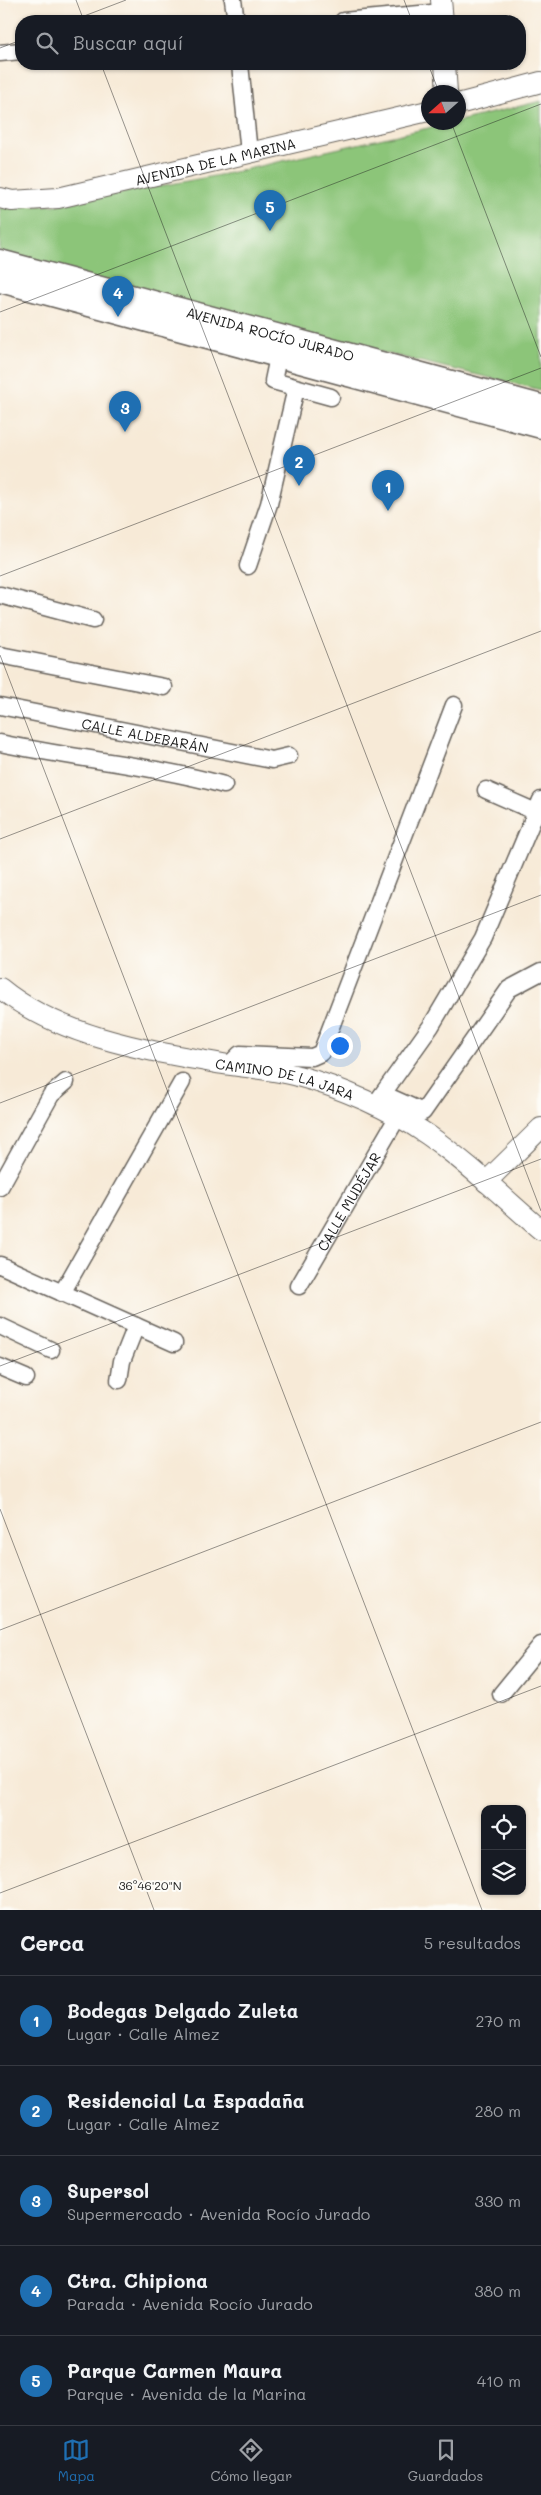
<!DOCTYPE html>
<html lang="es">
<meta charset="utf-8">
<style>
body{margin:0;font-family:Mali,sans-serif;background:#242831;color:#f1f3f6}
.controls{position:absolute;right:15px;bottom:15px;display:grid;overflow:hidden;border-radius:10px;box-shadow:0 1px 4px #0004}
.controls button{width:45px;height:45px;display:grid;place-items:center;padding:0;border:0;border-bottom:1px solid #363941;background:#171b24;color:#f1f3f6;font:25px sans-serif}
.compass{position:absolute;left:421px;top:85px;width:45px;height:45px;border-radius:50%;background:#171b24;box-shadow:0 1px 4px #0004;rotate:249deg}
.you{position:absolute;left:339px;top:1045px;width:18px;height:18px;margin:-12px;border:4px solid #fff;border-radius:50%;background:#1a73e8;box-shadow:0 0 0 8px #1a73e833}
.badge{display:grid;place-items:center;width:32px;height:32px;border-radius:50%;background:#1f6fb2;color:#fff;font-size:16px;font-weight:700}
.pin{position:absolute;translate:-50% -41px;filter:drop-shadow(0 1px 2px #0008)}
.pin::after{content:'';position:absolute;top:26px;width:18px;height:15px;background:inherit;clip-path:polygon(0 0,100% 0,50% 100%)}
.list{margin:0;padding:0;list-style:none}
h2{display:flex;justify-content:space-between;align-items:center;height:65px;margin:0;padding:0 20px;font-size:21px}
h2 small{font-size:16px;font-weight:400;color:#9ea1a6}
.list li{display:grid;grid-template-columns:32px 1fr auto;gap:15px;align-items:center;box-sizing:border-box;height:90px;padding:0 20px;border-top:1px solid #363941}
.list b{display:block;font-size:19px;white-space:nowrap}
.list p{margin:0;font-size:16px;white-space:nowrap;color:#9ea1a6}
.list em{font-size:16px;font-style:normal;color:#9ea1a6}
.icon{flex:none;width:28px;height:28px;fill:none;stroke:currentColor;stroke-width:2;stroke-linecap:round;stroke-linejoin:round}
.map{position:relative;flex:none;width:541px;height:1910px;overflow:hidden}
.search{position:absolute;background:#171b24;box-shadow:0 1px 4px #0004;left:15px;right:15px;top:15px;height:55px;display:flex;align-items:center;gap:12px;box-sizing:border-box;padding:0 18px;border-radius:20px;color:#9ea1a6;font-size:19px}
.sheet{height:515px;background:#171b24}
nav{display:flex;justify-content:space-around;align-items:center;box-sizing:border-box;height:70px;border-top:1px solid #363941;background:#171b24;font-size:14px;color:#9ea1a6}
nav a{display:grid;justify-items:center;gap:2px}
nav .on{color:#1f6fb2}
.map>svg:first-child{display:block}
.green{fill:#8cc579;stroke:#54704a}
.lines{fill:none;stroke-linecap:round;stroke-linejoin:round}
.minor-casing{stroke:#69645d;stroke-width:19}
.tertiary-casing{stroke:#69645d;stroke-width:22}
.secondary-casing{stroke:#69645d;stroke-width:25}
.minor{stroke:#fff;stroke-width:16}
.tertiary{stroke:#fff;stroke-width:20}
.secondary{stroke:#fff;stroke-width:22}
.ticks{fill:none;stroke:#1c1c1c;stroke-width:1;stroke-opacity:0.45}
.labels{text-anchor:middle;dominant-baseline:central;stroke-width:4;stroke-linejoin:round;paint-order:stroke}
.street-label{font-size:14px;fill:#1c1c1c;stroke:#fdfcf7}
.ticks-label{font-size:12px;text-anchor:middle;fill:#1c1c1c;stroke:#fdfcf7;stroke-width:4;stroke-linejoin:round;paint-order:stroke}
</style>
<div class="map">
<svg width="541" height="1910" viewBox="0 0 541 1910">
<rect width="100%" height="100%" fill="#fdfcf7"/>
<filter id="ink" filterUnits="userSpaceOnUse"><feTurbulence type="fractalNoise" baseFrequency=".02" numOctaves="2"/><feDisplacementMap in="SourceGraphic" scale="10" xChannelSelector="R" yChannelSelector="G"/><feConvolveMatrix kernelMatrix="1 2 1 2 8 2 1 2 1" color-interpolation-filters="sRGB"/></filter>
<filter id="wash" filterUnits="userSpaceOnUse"><feTurbulence type="fractalNoise" baseFrequency=".0096" numOctaves="4" result="noise"/><feDisplacementMap in="SourceGraphic" scale="20" xChannelSelector="R" yChannelSelector="G"/><feGaussianBlur stdDeviation="1.12" result="paint"/><feColorMatrix in="noise" values="0 0 0 0 0 0 0 0 0 0 0 0 0 0 0 0 0 1.4 0 .05"/><feComposite in="paint" operator="in"/></filter>
<g filter="url(#wash)">
<rect width="100%" height="100%" fill="#f7ead7"/>
<!-- green -->
<path class="green" d="M541,101V390L207,311L0,253V208L56,205L225,174L450,123L458,122L459,121Z"/>
</g>
<g filter="url(#ink)">
<g class="lines">
<!-- minor casing -->
<g class="minor-casing">
<g id="minor">
<path d="M233,0L236,21"/>
<path d="M343,21L442,12"/>
<path d="M0,53L21,51"/>
<path d="M240,64L249,153"/>
<path d="M278,357L273,381L331,397"/>
<path d="M248,566L269,504L296,388"/>
<path d="M0,595L93,620"/>
<path d="M0,655L164,687"/>
<path id="s1" d="M0,706L272,760L289,756"/>
<path d="M0,743C75,759 151,765 224,785"/>
<path d="M486,790L536,812"/>
<path d="M229,1065L240,1054L312,1057L321,1053L454,705"/>
<path d="M383,1094L423,1112L509,989L541,972"/>
<path d="M374,1106L431,1026L483,938L541,800"/>
<path d="M0,1187L51,1095L66,1082"/>
<path d="M0,1265L174,1343"/>
<path id="s2" d="M299,1286L397,1118"/>
<path d="M62,1293L182,1082"/>
<path d="M0,1326L51,1350"/>
<path d="M0,1367L26,1378"/>
<path d="M119,1380L122,1361L136,1326"/>
<path d="M501,1694L541,1645"/>
</g>
</g>
<!-- tertiary casing -->
<g class="tertiary-casing">
<g id="tertiary">
<path d="M441,0L443,21"/>
<path d="M445,64L447,92"/>
<path d="M458,104L541,82"/>
<path id="s3" d="M0,198L12,201L58,198L428,111"/>
<path id="s4" d="M0,988C59,1037 149,1051 223,1064C247,1068 274,1069 298,1076C340,1087 392,1110 428,1135C468,1163 504,1198 541,1230"/>
<path d="M486,1182L541,1128"/>
</g>
</g>
<!-- secondary casing -->
<g class="secondary-casing">
<g id="secondary">
<path id="s5" d="M0,261L541,406"/>
<path d="M0,281L541,427"/>
</g>
</g>
<!-- minor -->
<use href="#minor" class="minor"/>
<!-- tertiary -->
<use href="#tertiary" class="tertiary"/>
<!-- secondary -->
<use href="#secondary" class="secondary"/>
</g>
</g>
<!-- ticks -->
<path class="ticks" d="M76,0L84,21M404,0L412,21M71,21L126,0M0,48L21,40M101,64L541,1211M428,64L439,92M451,122L541,357M0,312L541,104M0,576L541,368M0,655L482,1910M0,839L541,631M0,1103L541,895M0,1366L541,1159M0,1509L154,1910M0,1630L541,1422M0,1893L541,1686"/>
<g class="labels">
<!-- street labels -->
<g class="street-label">
<text stroke="none"><textPath href="#s3" startOffset="220">AVENIDA DE LA MARINA</textPath></text>
<text stroke="none"><textPath href="#s5" startOffset="280">AVENIDA ROCÍO JURADO</textPath></text>
<text stroke="none"><textPath href="#s1" startOffset="148">CALLE ALDEBARÁN</textPath></text>
<text stroke="none"><textPath href="#s4" startOffset="302">CAMINO DE LA JARA</textPath></text>
<text stroke="none"><textPath href="#s2" startOffset="98">CALLE MUDÉJAR</textPath></text>
</g>
</g>
<g class="ticks-label">
<text x="150" y="1890">36°46'20"N</text>
</g>
</svg>
<div class="controls">
<button><svg class="icon" aria-label="locate" viewBox="0 0 24 24"><circle cx="12" cy="12" r="6"/><path d="M12 2v4M12 18v4M2 12h4M18 12h4"/></svg></button>
<button><svg class="icon" aria-label="layers" viewBox="0 0 24 24"><path d="M12 4l9 5-9 5-9-5zM3 14l9 5 9-5"/></svg></button>
</div>
<svg class="compass" viewBox="-18 -18 36 36"><path d="M0-13l5 13h-10z" fill="#e53935"/><path d="M0 13l5-13h-10z" fill="#9ea1a6"/></svg>
<div class="you"></div>
<div class="pin badge" style="left:388px;top:511px">1</div>
<div class="pin badge" style="left:299px;top:486px">2</div>
<div class="pin badge" style="left:125px;top:432px">3</div>
<div class="pin badge" style="left:118px;top:317px">4</div>
<div class="pin badge" style="left:270px;top:231px">5</div>
<div class="search"><svg class="icon" aria-label="search" viewBox="0 0 24 24"><circle cx="10" cy="10" r="6"/><path d="M15 15l6 6"/></svg>Buscar aquí</div>
</div>
<section class="sheet">
<h2>Cerca<small>5 resultados</small></h2>
<ul class="list">
<li><span class="badge">1</span><div><b>Bodegas Delgado Zuleta</b><p>Lugar · Calle Almez</p></div><em>270 m</em></li>
<li><span class="badge">2</span><div><b>Residencial La Espadaña</b><p>Lugar · Calle Almez</p></div><em>280 m</em></li>
<li><span class="badge">3</span><div><b>Supersol</b><p>Supermercado · Avenida Rocío Jurado</p></div><em>330 m</em></li>
<li><span class="badge">4</span><div><b>Ctra. Chipiona</b><p>Parada · Avenida Rocío Jurado</p></div><em>380 m</em></li>
<li><span class="badge">5</span><div><b>Parque Carmen Maura</b><p>Parque · Avenida de la Marina</p></div><em>410 m</em></li>
</ul>
</section>
<nav>
<a class="on"><svg class="icon" aria-label="map" viewBox="0 0 24 24"><path d="M3 6l6-2 6 2 6-2v14l-6 2-6-2-6 2zM9 4v14M15 6v14"/></svg>Mapa</a>
<a><svg class="icon" aria-label="directions" viewBox="0 0 24 24"><path d="M12 3l9 9-9 9-9-9zM9 14v-3h6M13 9l2 2-2 2"/></svg>Cómo llegar</a>
<a><svg class="icon" aria-label="saved" viewBox="0 0 24 24"><path d="M7 4h10v16l-5-4-5 4z"/></svg>Guardados</a>
</nav>
